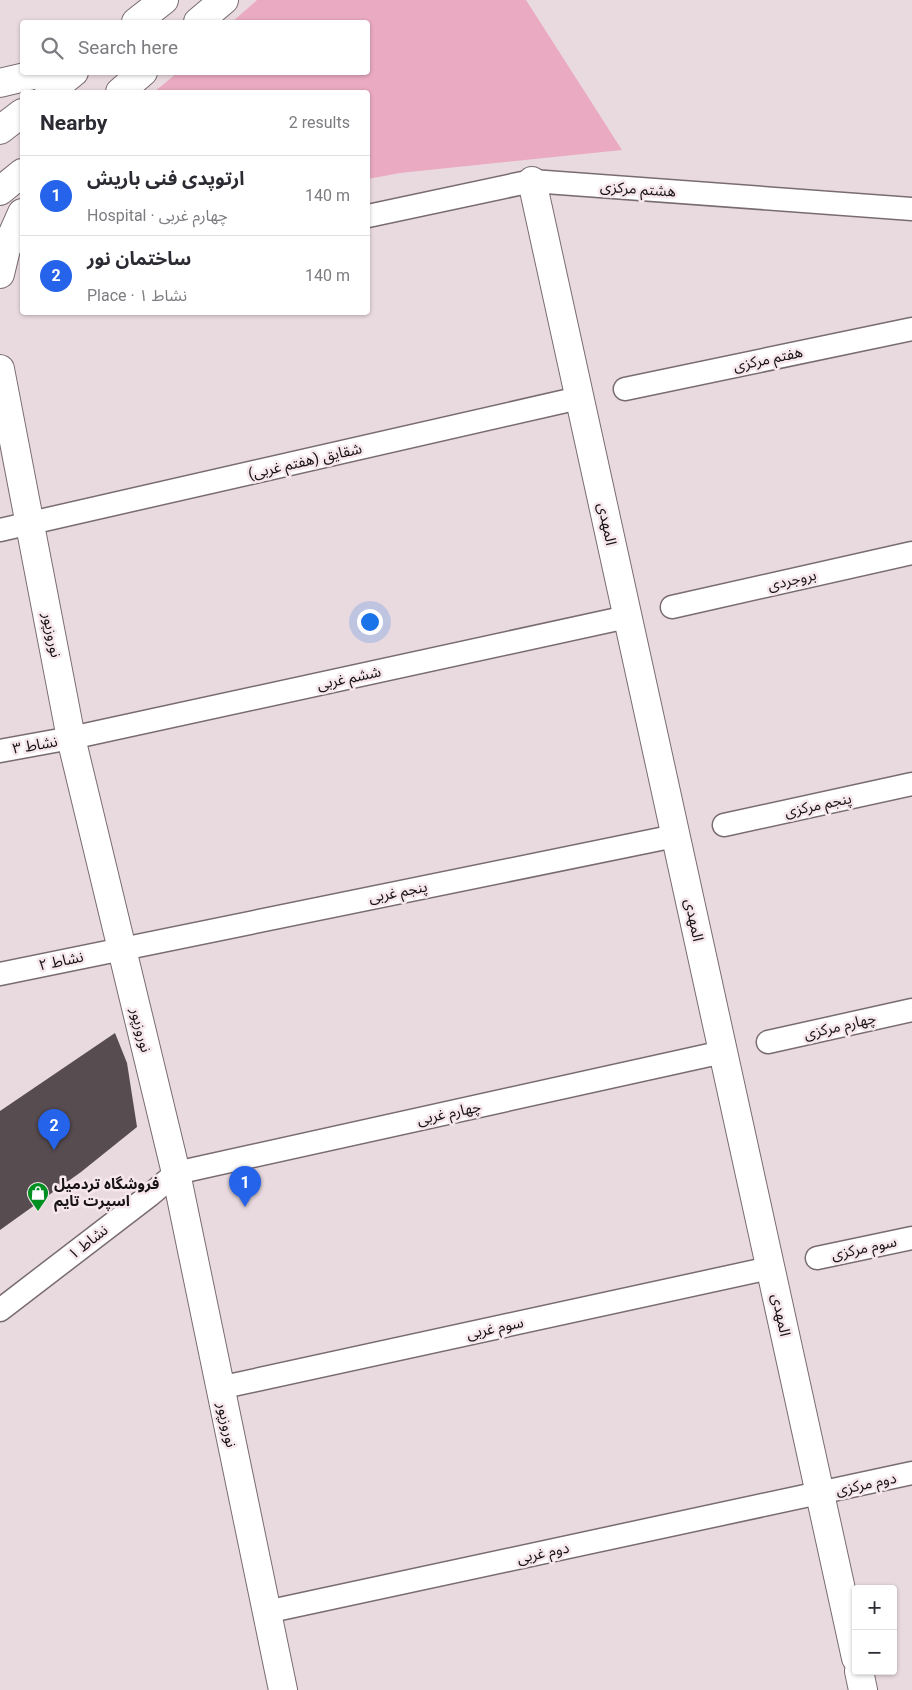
<!DOCTYPE html>
<meta charset="utf-8">
<style>
body{margin:0;font-family:Roboto,"Noto Sans Arabic",sans-serif;background:#f7f7f7;color:#2b2b33}
.controls{position:absolute;right:15px;bottom:15px;display:grid;overflow:hidden;border-radius:5px;box-shadow:0 1px 4px #0004}
.controls button{width:45px;height:45px;display:grid;place-items:center;padding:0;border:0;border-bottom:1px solid #e1e1e2;background:#fff;color:#2b2b33;font:25px sans-serif}
.you{position:absolute;left:369px;top:621px;width:18px;height:18px;margin:-12px;border:4px solid #fff;border-radius:50%;background:#1a73e8;box-shadow:0 0 0 8px #1a73e833}
.badge{display:grid;place-items:center;width:32px;height:32px;border-radius:50%;background:#2563eb;color:#fff;font-size:16px;font-weight:700}
.pin{position:absolute;translate:-50% -41px;filter:drop-shadow(0 1px 2px #0008)}
.pin::after{content:'';position:absolute;top:26px;width:18px;height:15px;background:inherit;clip-path:polygon(0 0,100% 0,50% 100%)}
.list{margin:0;padding:0;list-style:none}
h2{display:flex;justify-content:space-between;align-items:center;height:65px;margin:0;padding:0 20px;font-size:21px}
h2 small{font-size:16px;font-weight:400;color:#7c7c81}
.list li{display:grid;grid-template-columns:32px 1fr auto;gap:15px;align-items:center;box-sizing:border-box;height:80px;padding:0 20px;border-top:1px solid #e1e1e2}
.list b{display:block;font-size:19px;white-space:nowrap}
.list p{margin:0;font-size:16px;white-space:nowrap;color:#7c7c81}
.list em{font-size:16px;font-style:normal;color:#7c7c81}
.icon{flex:none;width:28px;height:28px;fill:none;stroke:currentColor;stroke-width:2;stroke-linecap:round;stroke-linejoin:round}
.map{position:relative;flex:none;width:912px;height:1690px;overflow:hidden}
.search{position:absolute;background:#fff;box-shadow:0 1px 4px #0004;left:20px;top:20px;width:350px;height:55px;display:flex;align-items:center;gap:12px;box-sizing:border-box;padding:0 18px;border-radius:5px;color:#7c7c81;font-size:19px}
.panel{position:absolute;background:#fff;box-shadow:0 1px 4px #0004;left:20px;top:90px;width:350px;height:225px;border-radius:5px}
.map>svg:first-child{display:block}
.green{fill:#eaabc2}
.building{fill:#574c50}
.lines{fill:none;stroke-linecap:round;stroke-linejoin:round}
.minor-casing{stroke:#796c70;stroke-width:25}
.tertiary-casing{stroke:#796c70;stroke-width:30}
.secondary-casing{stroke:#796c70;stroke-width:30}
.minor{stroke:#fff;stroke-width:22}
.tertiary{stroke:#fff;stroke-width:28}
.secondary{stroke:#fff;stroke-width:28}
.labels{text-anchor:middle;dominant-baseline:central;stroke-width:5;stroke-linejoin:round;paint-order:stroke}
.street-label{font-size:15px;fill:#171214;stroke:#f6e7ec}
.poi-label{font-size:15px;font-weight:bold;fill:#171214;stroke:#f6e7ec;text-anchor:start}
</style>
<div class="map">
<svg width="912" height="1690" viewBox="0 0 912 1690">
<rect width="100%" height="100%" fill="#e9dadf"/>
<!-- green -->
<path class="green" d="M257,0H526L622,150L400,173L368,179V92H154L177,73L368,72V22H232Z"/>
<!-- building -->
<path class="building" d="M115,1033L127,1063L137,1127L81,1172L0,1230V1111Z"/>
<g class="lines">
<!-- minor casing -->
<g class="minor-casing">
<g id="minor">
<path d="M368,216L532,181L912,209"/>
<path d="M625,389L912,329"/>
<path d="M0,530L579,398"/>
<path d="M672,607L912,553"/>
<path d="M0,751L71,738L627,617"/>
<path d="M724,825L912,784"/>
<path d="M0,974L675,836"/>
<path d="M768,1042L912,1010"/>
<path d="M817,1258L912,1238"/>
<path d="M0,1310L150,1195L176,1173L723,1052"/>
<path d="M219,1388L770,1268"/>
<path d="M266,1612L912,1473"/>
</g>
</g>
<!-- tertiary casing -->
<g class="tertiary-casing">
<g id="tertiary">
<path d="M0,83L46,72"/>
<path d="M532,181L856,1658"/>
<path d="M0,274L6,249L22,213"/>
<path d="M0,369L71,738L176,1173L283,1690"/>
<path d="M859,1671L863,1690"/>
</g>
</g>
<!-- secondary casing -->
<g class="secondary-casing">
<g id="secondary">
<path d="M136,22L164,0"/>
<path d="M198,22L224,0"/>
<path d="M49,92L74,72"/>
<path d="M120,92L143,72"/>
<path d="M0,130L22,113"/>
<path d="M0,191L22,173"/>
</g>
</g>
<!-- minor -->
<use href="#minor" class="minor"/>
<!-- tertiary -->
<use href="#tertiary" class="tertiary"/>
<!-- secondary -->
<use href="#secondary" class="secondary"/>
</g>
<!-- icons -->
<defs>
<g id="shop-pin" transform="scale(1.125)"><path d="M0 17L-7.5 6A9.5 9.5 0 1 1 7.5 6Z" fill="#009022" stroke="#f6e7ec"/><path d="M-5-2.5h2.3a2.7 3.5 0 0 1 5.4 0H5L5.5 6h-11ZM-1.5-2.5h3a1.5 2.3 0 0 0-3 0Z" fill="#fff"/></g>
</defs>
<g fill-rule="evenodd">
<use href="#shop-pin" x="38" y="1193"/>
</g>
<g class="labels">
<!-- street labels -->
<g class="street-label">
<text transform="translate(638 189) rotate(4)">هشتم مرکزی</text>
<text transform="translate(768 359) rotate(-12)">هفتم مرکزی</text>
<text transform="translate(305 461) rotate(-13)">شقایق (هفتم غربی)</text>
<text transform="translate(607 524) rotate(78)">المهدی</text>
<text transform="translate(792 580) rotate(-13)">بروجردی</text>
<text transform="translate(52 635) rotate(79)">نوروزپور</text>
<text transform="translate(349 678) rotate(-12)">ششم غربی</text>
<text transform="translate(35 745) rotate(-10)">نشاط ۳</text>
<text transform="translate(818 805) rotate(-12)">پنجم مرکزی</text>
<text transform="translate(398 892) rotate(-11)">پنجم غربی</text>
<text transform="translate(694 920) rotate(78)">المهدی</text>
<text transform="translate(61 961) rotate(-12)">نشاط ۲</text>
<text transform="translate(840 1026) rotate(-13)">چهارم مرکزی</text>
<text transform="translate(141 1030) rotate(76)">نوروزپور</text>
<text transform="translate(449 1113) rotate(-12)">چهارم غربی</text>
<text transform="translate(88 1242) rotate(-38)">نشاط ۱</text>
<text transform="translate(864 1248) rotate(-12)">سوم مرکزی</text>
<text transform="translate(781 1315) rotate(78)">المهدی</text>
<text transform="translate(495 1328) rotate(-12)">سوم غربی</text>
<text transform="translate(227 1425) rotate(78)">نوروزپور</text>
<text transform="translate(866 1484) rotate(-12)">دوم مرکزی</text>
<text transform="translate(543 1553) rotate(-12)">دوم غربی</text>
</g>
<!-- poi labels -->
<g class="poi-label">
<text x="54" y="1184">فروشگاه تردمیل<tspan x="54" dy="17">اسپرت تایم</tspan></text>
</g>
</g>
</svg>
<div class="controls">
<button>+</button>
<button>−</button>
</div>
<div class="you"></div>
<div class="pin badge" style="left:245px;top:1207px">1</div>
<div class="pin badge" style="left:54px;top:1150px">2</div>
<div class="search"><svg class="icon" aria-label="search" viewBox="0 0 24 24"><circle cx="10" cy="10" r="6"/><path d="M15 15l6 6"/></svg>Search here</div>
<section class="panel">
<h2>Nearby<small>2 results</small></h2>
<ul class="list">
<li><span class="badge">1</span><div><b>ارتوپدی فنی باریش</b><p>Hospital · چهارم غربی</p></div><em>140 m</em></li>
<li><span class="badge">2</span><div><b>ساختمان نور</b><p>Place · نشاط ۱</p></div><em>140 m</em></li>
</ul>
</section>
</div>
